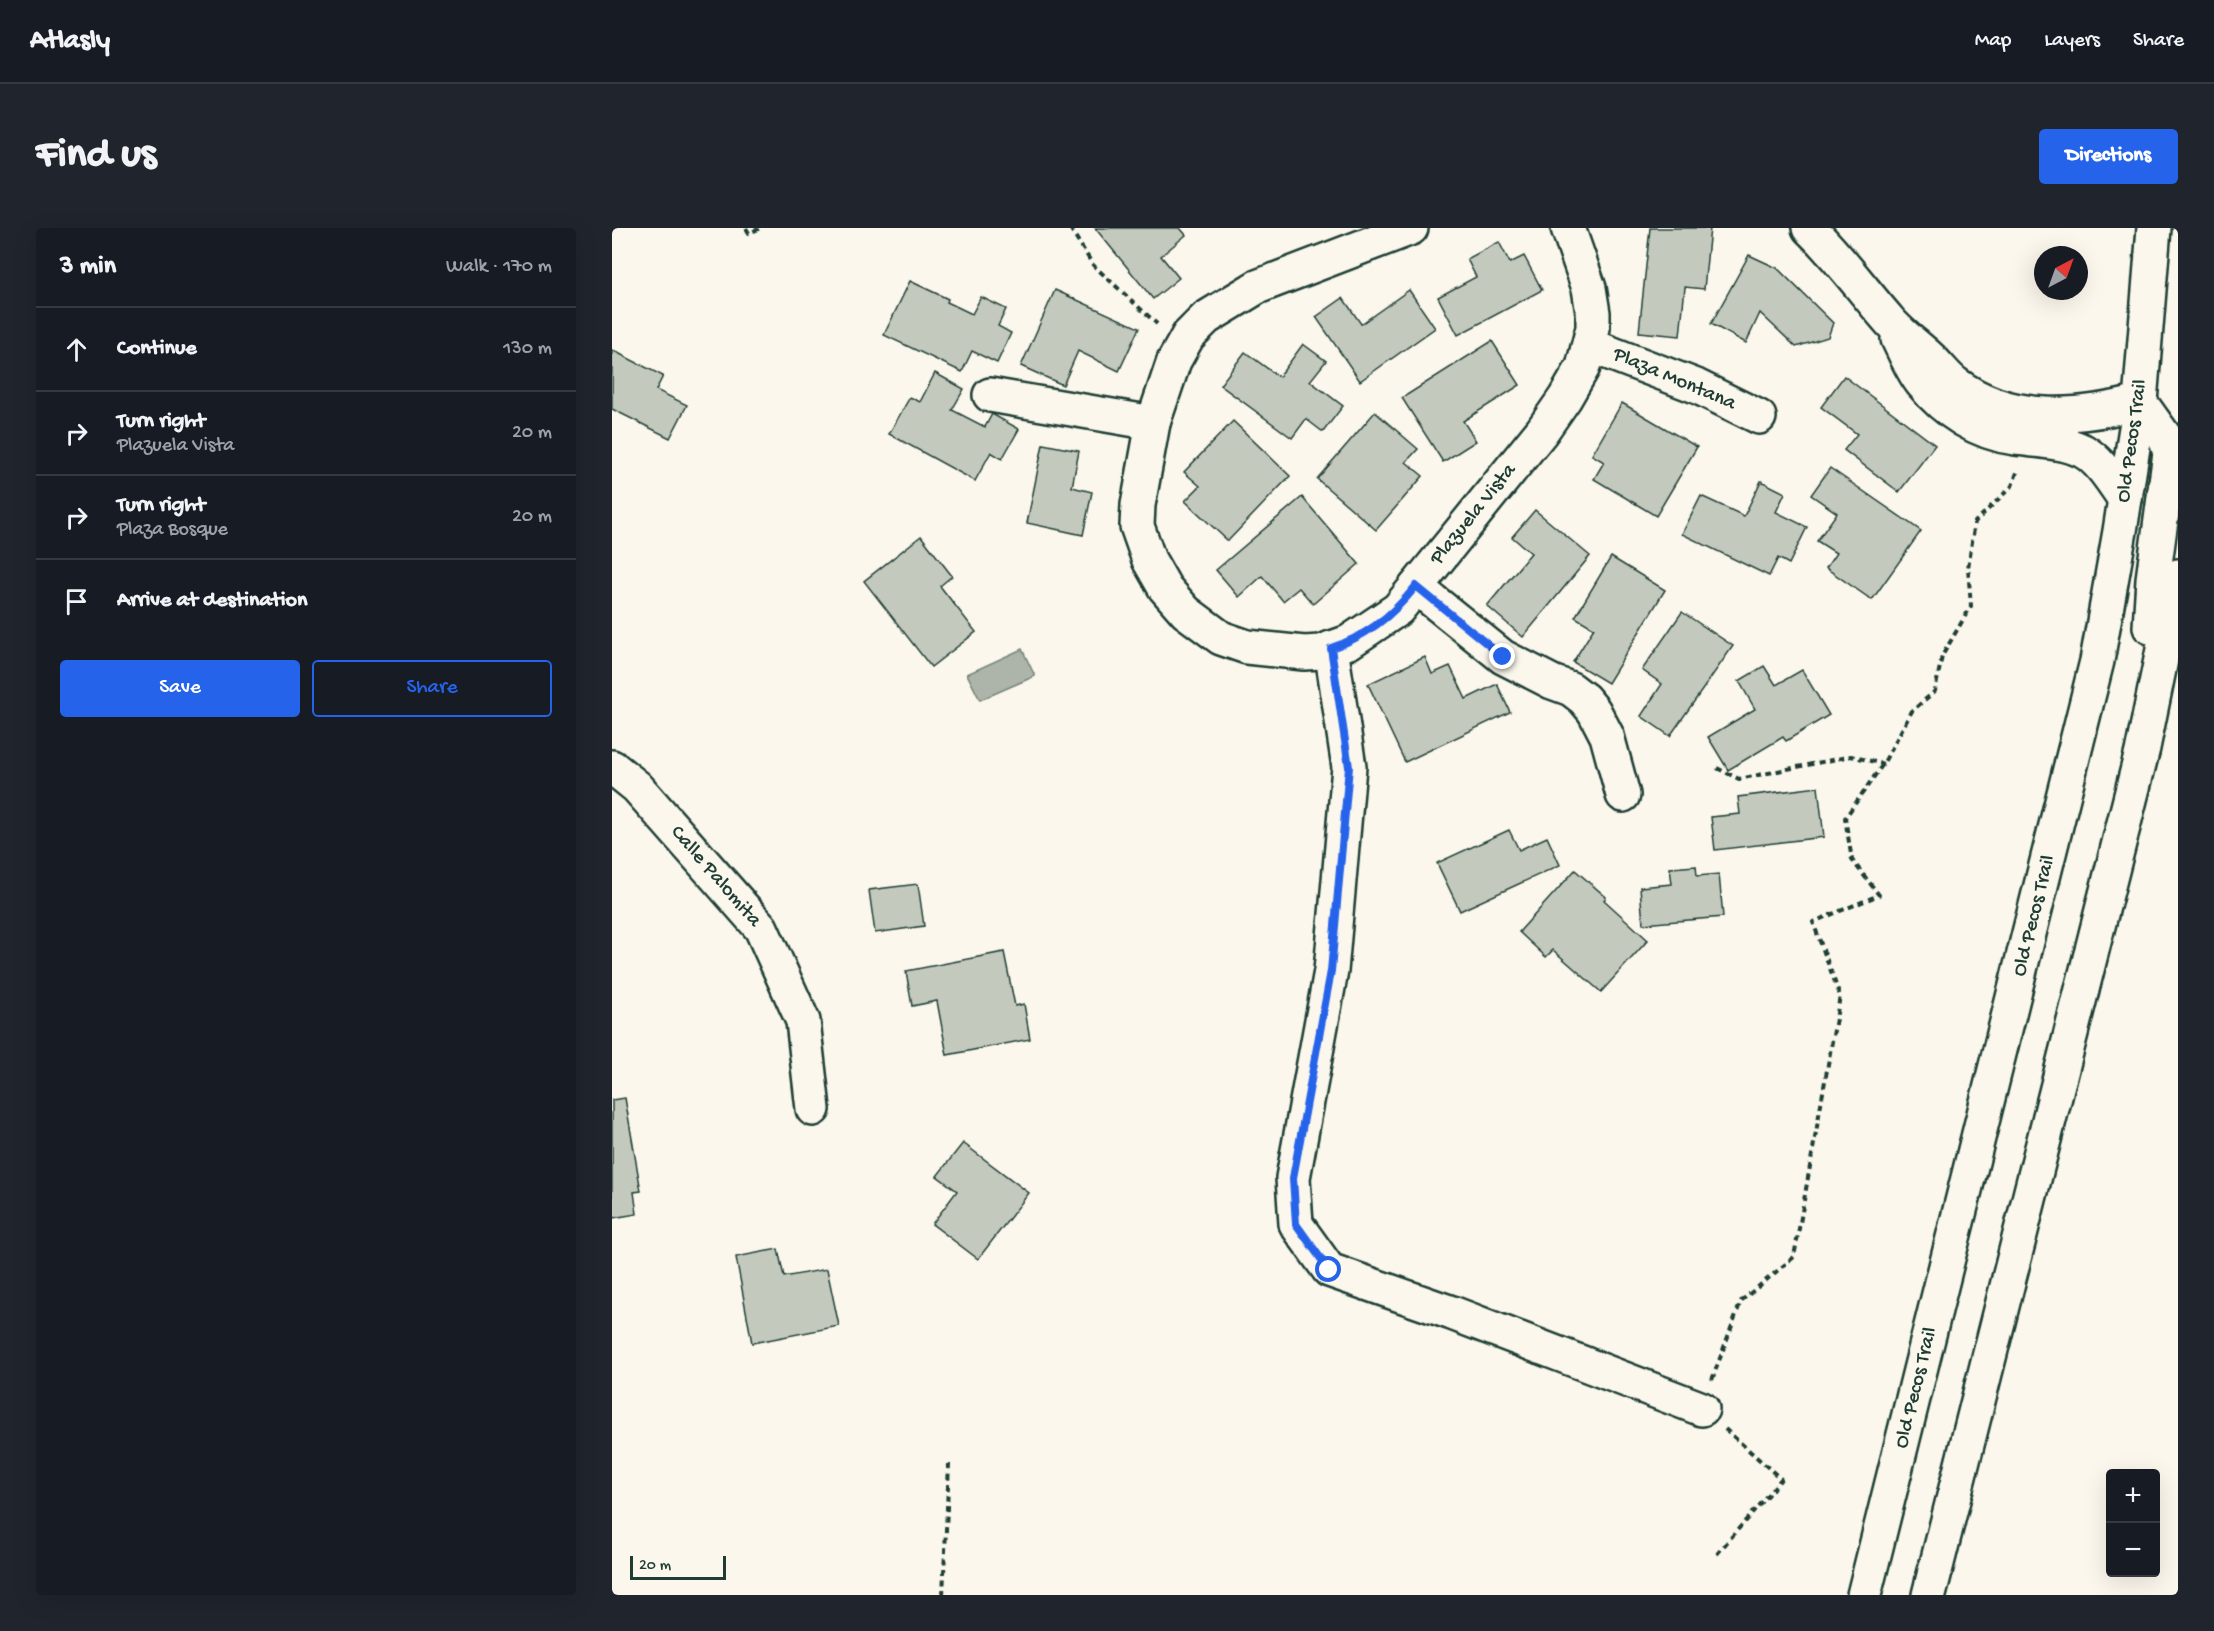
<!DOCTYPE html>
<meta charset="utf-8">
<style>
body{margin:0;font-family:"Gochi Hand",sans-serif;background:#20242c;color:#f1f3f6}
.controls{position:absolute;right:18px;bottom:18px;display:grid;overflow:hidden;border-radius:6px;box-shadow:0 6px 24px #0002}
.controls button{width:54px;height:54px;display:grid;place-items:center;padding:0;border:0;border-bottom:2px solid #363941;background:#171b24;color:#f1f3f6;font:30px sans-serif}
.compass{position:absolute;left:1422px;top:18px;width:54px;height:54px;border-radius:50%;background:#171b24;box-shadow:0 6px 24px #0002;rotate:41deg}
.scale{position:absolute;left:18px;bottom:15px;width:96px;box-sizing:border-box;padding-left:6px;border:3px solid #1f3d34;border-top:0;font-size:16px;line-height:21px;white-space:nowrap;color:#1f3d34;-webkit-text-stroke:4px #fbf7ec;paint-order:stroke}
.stop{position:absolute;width:18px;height:18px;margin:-14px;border:4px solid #2563eb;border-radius:50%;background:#fff}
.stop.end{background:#2563eb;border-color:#fff;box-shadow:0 2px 6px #0008}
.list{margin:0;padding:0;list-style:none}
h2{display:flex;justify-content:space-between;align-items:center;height:78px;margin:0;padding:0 24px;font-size:26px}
h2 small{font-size:20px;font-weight:400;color:#9ea1a6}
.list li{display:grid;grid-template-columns:39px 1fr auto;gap:18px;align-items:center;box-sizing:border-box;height:84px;padding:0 24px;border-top:2px solid #363941}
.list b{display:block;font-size:22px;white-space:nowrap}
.list p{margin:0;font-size:20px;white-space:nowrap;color:#9ea1a6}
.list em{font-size:20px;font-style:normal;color:#9ea1a6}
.actions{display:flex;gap:12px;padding:18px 24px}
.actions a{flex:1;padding:14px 0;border:2px solid #2563eb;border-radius:6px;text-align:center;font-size:21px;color:#2563eb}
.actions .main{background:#2563eb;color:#fff}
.icon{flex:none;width:33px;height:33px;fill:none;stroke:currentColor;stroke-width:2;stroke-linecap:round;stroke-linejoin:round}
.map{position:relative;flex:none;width:1566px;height:1367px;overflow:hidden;border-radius:6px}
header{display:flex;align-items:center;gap:36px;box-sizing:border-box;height:84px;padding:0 30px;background:#171b24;border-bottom:2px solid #363941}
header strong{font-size:28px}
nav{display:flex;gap:33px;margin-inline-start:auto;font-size:21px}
.intro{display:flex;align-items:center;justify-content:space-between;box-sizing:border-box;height:144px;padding:0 36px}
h1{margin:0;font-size:42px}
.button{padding:15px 27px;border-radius:6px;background:#2563eb;color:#fff;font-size:21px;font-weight:700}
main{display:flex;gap:36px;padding:0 36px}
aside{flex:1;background:#171b24;border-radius:6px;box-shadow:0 6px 24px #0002}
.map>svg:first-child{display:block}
.water{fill:#adb4aa;stroke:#74847b;stroke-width:1.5}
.building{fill:#c4c9be;stroke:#1f3d34;stroke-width:1.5}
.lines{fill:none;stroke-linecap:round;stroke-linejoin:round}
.minor-casing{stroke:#1f3d34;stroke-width:38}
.major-casing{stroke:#1f3d34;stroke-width:38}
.path{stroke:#1f3d34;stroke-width:4;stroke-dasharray:6 4.5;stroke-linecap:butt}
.minor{stroke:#fbf7ec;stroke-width:33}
.major{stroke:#fbf7ec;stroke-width:33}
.route{stroke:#2563eb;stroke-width:8}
.labels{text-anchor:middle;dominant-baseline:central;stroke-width:4.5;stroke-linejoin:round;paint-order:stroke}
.street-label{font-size:21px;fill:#1f3d34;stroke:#fbf7ec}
</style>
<header>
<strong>Atlasly</strong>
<nav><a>Map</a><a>Layers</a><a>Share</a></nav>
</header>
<div class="intro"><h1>Find us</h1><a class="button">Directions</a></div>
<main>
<aside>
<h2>3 min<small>Walk · 170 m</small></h2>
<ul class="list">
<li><svg class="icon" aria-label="ahead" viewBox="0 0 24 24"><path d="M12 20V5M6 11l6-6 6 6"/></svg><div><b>Continue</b></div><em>130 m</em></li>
<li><svg class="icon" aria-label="right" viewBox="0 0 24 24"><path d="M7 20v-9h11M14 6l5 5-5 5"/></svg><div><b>Turn right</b><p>Plazuela Vista</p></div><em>20 m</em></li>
<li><svg class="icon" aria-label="right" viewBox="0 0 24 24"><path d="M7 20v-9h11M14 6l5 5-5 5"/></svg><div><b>Turn right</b><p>Plaza Bosque</p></div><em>20 m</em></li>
<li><svg class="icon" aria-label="arrive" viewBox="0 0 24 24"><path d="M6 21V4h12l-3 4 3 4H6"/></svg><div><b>Arrive at destination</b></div></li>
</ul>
<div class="actions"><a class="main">Save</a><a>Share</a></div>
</aside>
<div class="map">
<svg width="1566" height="1367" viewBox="0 0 1566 1367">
<rect width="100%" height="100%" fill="#fbf7ec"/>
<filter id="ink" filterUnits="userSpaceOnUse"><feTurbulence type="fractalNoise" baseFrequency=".0167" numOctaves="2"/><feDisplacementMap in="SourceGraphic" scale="12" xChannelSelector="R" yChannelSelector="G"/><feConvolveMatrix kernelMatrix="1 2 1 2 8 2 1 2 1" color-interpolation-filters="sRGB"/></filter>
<g filter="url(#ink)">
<!-- water -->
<path class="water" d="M410,421L423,448L368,472L355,446Z"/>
<!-- building -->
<g class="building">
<path d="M483,0H568L574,7L549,28L567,50L541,71Z"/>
<path d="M1038,0H1098L1092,61L1073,59L1068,108L1027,104Z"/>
<path d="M887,14L898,35L912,28L930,62L846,107L826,69L864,49L855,31Z"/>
<path d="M1137,27L1165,40L1221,95L1216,109L1184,119L1148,85L1134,115L1099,96Z"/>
<path d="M298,53L336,71L335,74L360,86L369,69L394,81L386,98L399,105L385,135L360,123L350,144L272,107Z"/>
<path d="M443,62L527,100L507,143L466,123L451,157L409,138Z"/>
<path d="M797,62L823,100L748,153L704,89L731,70L749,96Z"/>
<path d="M880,113L908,157L851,193L864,213L831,234L790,170Z"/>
<path d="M691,116L714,133L698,153L731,178L711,204L694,191L680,210L608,157L633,124L667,149Z"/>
<path d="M0,122L51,148L44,162L75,177L58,210L0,181Z"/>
<path d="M323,145L352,161L340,182L373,199L380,186L407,201L390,231L379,224L363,253L277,206L298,169L308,174Z"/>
<path d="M1232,148L1323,217L1287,264L1232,222L1245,206L1209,179Z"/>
<path d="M1010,175L1085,219L1044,288L982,251L992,234L980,227Z"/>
<path d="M763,184L806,221L794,234L811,248L764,302L705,251Z"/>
<path d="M621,193L678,248L616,313L573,273L588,258L572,244Z"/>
<path d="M431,216L467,223L460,259L480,264L471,307L415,295Z"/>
<path d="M1218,240L1309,303L1260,372L1214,340L1224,325L1205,313L1225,285L1199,267Z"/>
<path d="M1149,253L1173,265L1164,284L1195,299L1177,336L1166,330L1157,348L1070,306L1089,268L1132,288Z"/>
<path d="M690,269L747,336L701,376L687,360L671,373L650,348L627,369L604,342Z"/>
<path d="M923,282L978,328L911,409L875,378L919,325L900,309Z"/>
<path d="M309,308L340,348L328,358L364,404L319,439L252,353Z"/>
<path d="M999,329L1053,362L996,455L961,434L982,400L963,389Z"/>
<path d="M1070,384L1121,418L1058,508L1029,488L1050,456L1030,442Z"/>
<path d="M813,429L820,446L838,438L854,471L885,456L898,484L793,534L756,456Z"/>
<path d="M1152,438L1164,457L1190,442L1217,487L1174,513L1171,509L1116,542L1096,509L1143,481L1127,453Z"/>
<path d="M1206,559L1212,609L1103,622L1099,589L1128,586L1126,569Z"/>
<path d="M897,602L907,622L935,609L948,637L848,683L825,635Z"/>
<path d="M1084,638L1085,648L1107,646L1111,689L1031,696L1028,659L1060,656L1058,640Z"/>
<path d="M963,642L994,669L992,672L1036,712L989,764L941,722L934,729L907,704Z"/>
<path d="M306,656L312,698L263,705L257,662Z"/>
<path d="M392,724L403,778L412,776L418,811L335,827L325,773L300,778L294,743Z"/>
<path d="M13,870L29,963L22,964L25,986L0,990V872Z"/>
<path d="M351,915L417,965L366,1031L320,996L345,963L325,948Z"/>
<path d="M166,1021L172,1049L215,1041L227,1098L140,1115L124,1029Z"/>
</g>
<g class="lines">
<!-- minor casing -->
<g class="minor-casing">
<g id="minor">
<path d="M799,0L645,59L594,90L576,108L562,133L541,195L526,277L525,298L537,332L553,360L574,384L609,410L635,419L692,425L709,424L737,414L786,381L930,203L953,170L971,139L981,100V85L977,60L956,0"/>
<path d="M1197,0C1226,28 1249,60 1275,90C1287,105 1304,117 1318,130C1327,138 1334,149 1344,156C1398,196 1467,190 1528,174"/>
<path d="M1286,111C1293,125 1300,143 1310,155C1333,184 1366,205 1403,210C1425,213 1451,213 1471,223C1489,233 1501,255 1513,271"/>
<path d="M977,117L1084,158L1147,189"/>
<path d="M378,167L541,195"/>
<path d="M804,359L891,429L940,454L959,461L972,471L982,483L995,508L1011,567"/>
<path d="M719,420L737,539L719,743L681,950L684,996L717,1042L840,1085L1090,1181"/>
<path d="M0,539L25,559L149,700L191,793L201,881"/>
</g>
</g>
<!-- major casing -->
<g class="major-casing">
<g id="major">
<path d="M1528,174L1553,209L1558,225L1541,351L1538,399"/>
<path d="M1252,1367L1485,433L1508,303L1528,174L1542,0"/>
<path d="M1317,1367L1531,520L1566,348"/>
</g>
</g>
<!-- path -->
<g class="path">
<path d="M134,0L137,5L149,0"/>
<path d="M458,0L481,37L545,96"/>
<path d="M1105,540L1127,551L1239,528L1271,536"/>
<path d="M1100,1152L1129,1073L1182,1029L1228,768L1201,694L1267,667L1240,632L1233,590L1271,536L1300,483L1323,463L1330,428L1359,378L1356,340L1363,294L1400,258L1406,242"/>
<path d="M1105,1326L1169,1251L1113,1201"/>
<path d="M331,1367L337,1236"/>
</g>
<!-- minor -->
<use href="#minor" class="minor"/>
<!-- major -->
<use href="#major" class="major"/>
</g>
</g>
<g class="lines" filter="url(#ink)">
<!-- route -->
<path class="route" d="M717,1042L684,996L681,950L719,743L737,539L719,420C754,409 781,387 804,358L891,429"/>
</g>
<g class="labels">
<!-- street labels -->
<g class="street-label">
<text transform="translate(1062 152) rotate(23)">Plaza Montana</text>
<text transform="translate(1521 213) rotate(-82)">Old Pecos Trail</text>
<text transform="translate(862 287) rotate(-51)">Plazuela Vista</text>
<text transform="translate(103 649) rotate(49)">Calle Palomita</text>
<text transform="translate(1423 688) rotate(-76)">Old Pecos Trail</text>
<text transform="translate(1305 1160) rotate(-76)">Old Pecos Trail</text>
</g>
</g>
</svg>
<div class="controls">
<button>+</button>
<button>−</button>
</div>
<svg class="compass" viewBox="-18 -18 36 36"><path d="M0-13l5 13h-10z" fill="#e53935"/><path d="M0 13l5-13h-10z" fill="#9ea1a6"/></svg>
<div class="scale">20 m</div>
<div class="stop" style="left:717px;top:1042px"></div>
<div class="stop end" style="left:891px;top:429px"></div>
</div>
</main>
